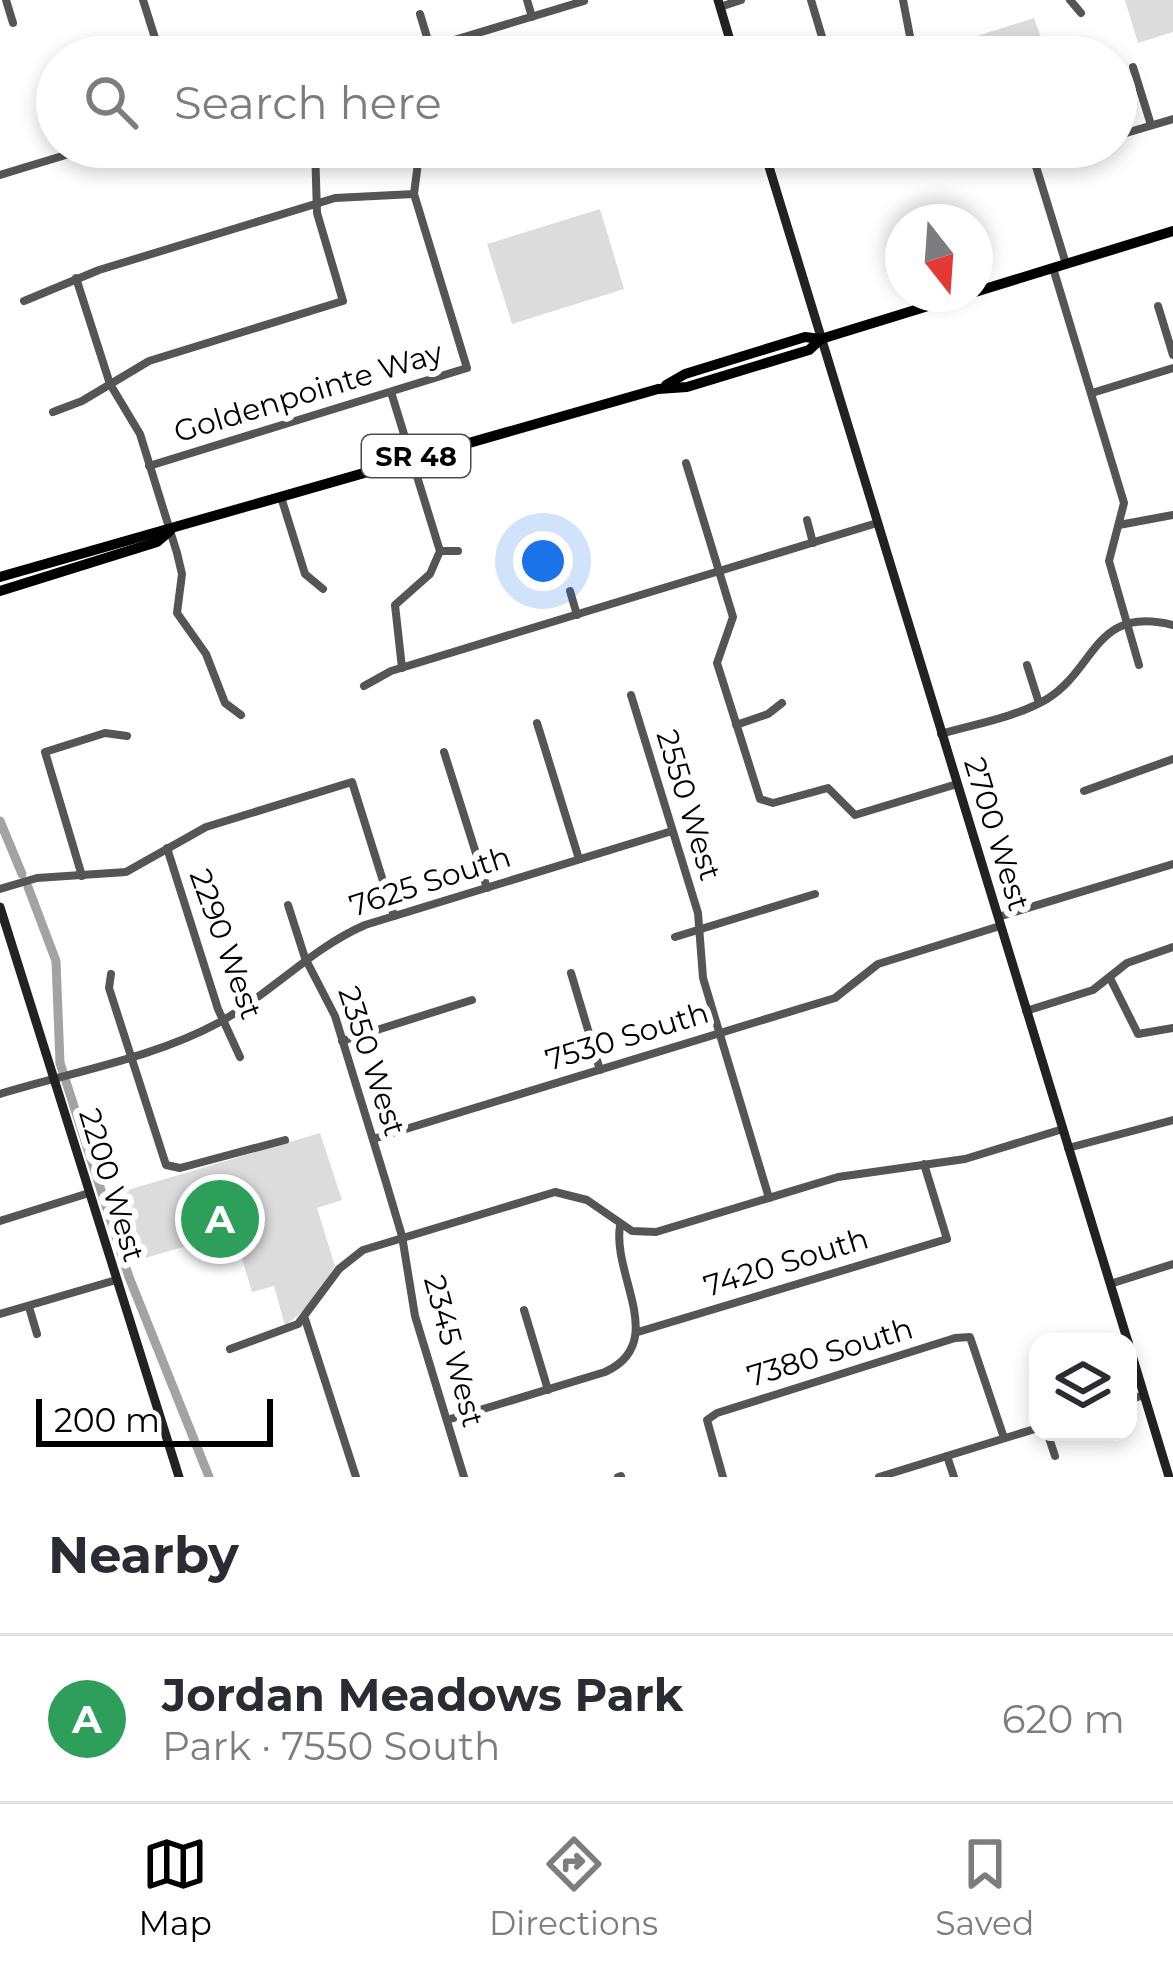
<!DOCTYPE html>
<meta charset="utf-8">
<style>
body{margin:0;font-family:Montserrat,sans-serif;background:#f7f7f7;color:#2b2b33}
.controls{position:absolute;right:36px;bottom:36px;display:grid;overflow:hidden;border-radius:24px;box-shadow:0 6px 18px #0003}
.controls button{width:108px;height:108px;display:grid;place-items:center;padding:0;border:0;border-bottom:3px solid #e1e1e2;background:#fff;color:#2b2b33;font:60px sans-serif}
.compass{position:absolute;left:885px;top:204px;width:108px;height:108px;border-radius:50%;background:#fff;box-shadow:0 6px 18px #0003;rotate:163deg}
.scale{position:absolute;left:36px;bottom:30px;width:237px;box-sizing:border-box;padding-left:12px;border:6px solid #000;border-top:0;font-size:33px;line-height:42px;white-space:nowrap;color:#000;-webkit-text-stroke:9px #fff;paint-order:stroke}
.you{position:absolute;left:543px;top:561px;width:42px;height:42px;margin:-30px;border:9px solid #fff;border-radius:50%;background:#1a73e8;box-shadow:0 0 0 18px #1a73e833}
.badge{display:grid;place-items:center;width:78px;height:78px;border-radius:50%;background:#000;color:#fff;font-size:39px;font-weight:700}
.pin{position:absolute;translate:-50% -50%;border:6px solid #fff;box-shadow:0 3px 12px #0006}
.list{margin:0;padding:0;list-style:none}
h2{display:flex;justify-content:space-between;align-items:center;height:156px;margin:0;padding:0 48px;font-size:51px}
h2 small{font-size:39px;font-weight:400;color:#7c7c81}
.list li{display:grid;grid-template-columns:78px 1fr auto;gap:36px;align-items:center;box-sizing:border-box;height:168px;padding:0 48px;border-top:3px solid #e1e1e2}
.list b{display:block;font-size:45px;white-space:nowrap}
.list p{margin:0;font-size:39px;white-space:nowrap;color:#7c7c81}
.list em{font-size:39px;font-style:normal;color:#7c7c81}
.icon{flex:none;width:66px;height:66px;fill:none;stroke:currentColor;stroke-width:2;stroke-linecap:round;stroke-linejoin:round}
.map{position:relative;flex:none;width:1173px;height:1477px;overflow:hidden}
.search{position:absolute;background:#fff;box-shadow:0 6px 18px #0003;left:36px;right:36px;top:36px;height:132px;display:flex;align-items:center;gap:30px;box-sizing:border-box;padding:0 42px;border-radius:66px;color:#7c7c81;font-size:45px}
.sheet{height:324px;background:#fff}
nav{display:flex;justify-content:space-around;align-items:center;box-sizing:border-box;height:168px;border-top:3px solid #e1e1e2;background:#fff;font-size:33px;color:#7c7c81}
nav a{display:grid;justify-items:center;gap:6px}
nav .on{color:#000}
.map>svg:first-child{display:block}
.green{fill:#dcdcdc}
.lines{fill:none;stroke-linecap:round;stroke-linejoin:round}
.canal{stroke:#a3a3a3;stroke-width:9}
.street{stroke:#555;stroke-width:8}
.secondary{stroke:#222;stroke-width:9}
.primary{stroke:#000;stroke-width:10}
.labels{text-anchor:middle;dominant-baseline:central;stroke-width:12;stroke-linejoin:round;paint-order:stroke}
.shield{fill:#fff;stroke:#4c4c4c;stroke-width:3}
.shield-label{font-size:27px;font-weight:bold;fill:#000}
.street-label{font-size:30px;fill:#000;stroke:#fff}
</style>
<div class="map">
<svg width="1173" height="1477" viewBox="0 0 1173 1477">
<rect width="100%" height="100%" fill="#fff"/>
<!-- green -->
<g class="green">
<path d="M1125,0H1173V32L1138,43Z"/>
<path d="M1034,18L1048,57H956L952,44Z"/>
<path d="M600,209L624,289L512,324L487,244Z"/>
<path d="M320,1133L342,1200L317,1208L335,1266L310,1305L285,1326L274,1286L252,1292L234,1232L135,1261L111,1195Z"/>
</g>
<g class="lines">
<!-- canal -->
<g class="canal">
<path d="M0,821L22,874"/>
<path d="M28,887L56,961L60,1063L129,1277L209,1477"/>
</g>
<!-- street -->
<g class="street">
<path d="M6,0L13,23"/>
<path d="M143,0L161,57"/>
<path d="M527,0L532,17"/>
<path d="M811,0L828,57"/>
<path d="M903,0L914,57"/>
<path d="M1070,0L1081,13"/>
<path d="M720,7L741,0"/>
<path d="M420,14L433,57"/>
<path d="M398,57L584,1"/>
<path d="M1133,67L1151,125"/>
<path d="M1116,136L1173,119"/>
<path d="M1030,147L1066,264"/>
<path d="M1034,161L1081,147"/>
<path d="M0,175L92,147"/>
<path d="M1053,268L1124,503L1109,561L1139,665"/>
<path d="M76,278L110,384L140,434L177,553L182,574L177,613L206,654L225,703L241,715"/>
<path d="M24,301L99,270L335,198L414,194"/>
<path d="M1158,306L1173,355"/>
<path d="M391,392L440,551L430,574L395,605L402,668"/>
<path d="M1092,393L1173,368"/>
<path d="M53,412L82,401L149,361L343,301L317,213L315,147"/>
<path d="M686,463L733,617L717,663L760,799L773,803L828,788L855,815L957,784"/>
<path d="M149,466L467,368L414,194L420,147"/>
<path d="M281,497L305,574L323,589"/>
<path d="M807,520L813,543"/>
<path d="M1119,525L1173,515"/>
<path d="M440,551H458"/>
<path d="M570,591L577,615"/>
<path d="M1027,665L1039,703"/>
<path d="M364,686L391,671L877,523"/>
<path d="M631,695L698,913L703,978L769,1198"/>
<path d="M537,723L579,859"/>
<path d="M736,725L768,714L782,703"/>
<path d="M941,734C975,724 1017,717 1047,699C1097,668 1094,605 1173,625"/>
<path d="M444,752L487,888"/>
<path d="M1084,791L1173,759"/>
<path d="M167,848L218,1009L240,1057"/>
<path d="M82,876L45,752L105,733L127,736"/>
<path d="M0,889L37,878L126,872L206,827L352,782L394,916"/>
<path d="M288,905L305,958L335,1016L385,1179L402,1236L415,1316L464,1477"/>
<path d="M998,917L1173,864"/>
<path d="M675,937L815,894"/>
<path d="M571,973L600,1070"/>
<path d="M111,974L109,988L166,1165L180,1168L285,1140"/>
<path d="M1110,978L1138,1034L1173,1028"/>
<path d="M1026,1011L1093,990L1127,963L1173,947"/>
<path d="M342,1041L472,1000"/>
<path d="M0,1094C72,1072 154,1058 220,1022C272,993 310,949 365,925L672,831"/>
<path d="M373,1139L835,998L878,964L1000,926"/>
<path d="M1068,1148L1173,1120"/>
<path d="M0,1221L89,1193"/>
<path d="M1110,1284L1173,1264"/>
<path d="M29,1307L37,1334"/>
<path d="M524,1310L548,1390"/>
<path d="M0,1314L116,1280"/>
<path d="M305,1319L356,1477"/>
<path d="M638,1332L947,1239L924,1164"/>
<path d="M230,1349L298,1324L339,1269L363,1250L555,1192L587,1200L632,1231L656,1232L838,1177L965,1159L1063,1129"/>
<path d="M1128,1400L1144,1395"/>
<path d="M447,1420L605,1372C669,1343 612,1276 620,1226"/>
<path d="M1047,1432L1055,1456"/>
<path d="M947,1456L954,1477"/>
<path d="M618,1477L621,1476"/>
<path d="M723,1477L707,1420L717,1413L955,1338L970,1337L1004,1438"/>
<path d="M879,1477L1038,1428"/>
</g>
<!-- secondary -->
<g class="secondary">
<path d="M718,0L735,57"/>
<path d="M763,147L1128,1342"/>
<path d="M0,907L179,1477"/>
<path d="M1128,1342L1169,1477"/>
</g>
<!-- primary -->
<g class="primary">
<path d="M975,292L1173,231"/>
<path d="M666,385L685,374L805,337L821,339L967,294"/>
<path d="M0,577L658,389L687,387L809,350L821,339"/>
<path d="M0,591L157,542L170,531"/>
</g>
</g>
<g class="labels">
<!-- shield labels -->
<rect class="shield" x="362" y="435" width="108" height="42" rx="9"/>
<g class="shield-label">
<text x="416" y="456">SR 48</text>
</g>
<!-- street labels -->
<g class="street-label">
<text transform="translate(308 392) rotate(-17)">Goldenpointe Way</text>
<text transform="translate(689 805) rotate(73)">2550 West</text>
<text transform="translate(997 834) rotate(73)">2700 West</text>
<text transform="translate(430 881) rotate(-18)">7625 South</text>
<text transform="translate(226 944) rotate(70)">2290 West</text>
<text transform="translate(627 1036) rotate(-17)">7530 South</text>
<text transform="translate(372 1061) rotate(72)">2350 West</text>
<text transform="translate(112 1185) rotate(73)">2200 West</text>
<text transform="translate(786 1262) rotate(-17)">7420 South</text>
<text transform="translate(454 1351) rotate(75)">2345 West</text>
<text transform="translate(830 1352) rotate(-17)">7380 South</text>
</g>
</g>
</svg>
<div class="controls">
<button><svg class="icon" aria-label="layers" viewBox="0 0 24 24"><path d="M12 4l9 5-9 5-9-5zM3 14l9 5 9-5"/></svg></button>
</div>
<svg class="compass" viewBox="-18 -18 36 36"><path d="M0-13l5 13h-10z" fill="#e53935"/><path d="M0 13l5-13h-10z" fill="#7c7c81"/></svg>
<div class="scale">200 m</div>
<div class="you"></div>
<div class="pin badge" style="left:220px;top:1219px;background:#2e9e5b">A</div>
<div class="search"><svg class="icon" aria-label="search" viewBox="0 0 24 24"><circle cx="10" cy="10" r="6"/><path d="M15 15l6 6"/></svg>Search here</div>
</div>
<section class="sheet">
<h2>Nearby<small></small></h2>
<ul class="list">
<li><span class="badge" style="background:#2e9e5b">A</span><div><b>Jordan Meadows Park</b><p>Park · 7550 South</p></div><em>620 m</em></li>
</ul>
</section>
<nav>
<a class="on"><svg class="icon" aria-label="map" viewBox="0 0 24 24"><path d="M3 6l6-2 6 2 6-2v14l-6 2-6-2-6 2zM9 4v14M15 6v14"/></svg>Map</a>
<a><svg class="icon" aria-label="directions" viewBox="0 0 24 24"><path d="M12 3l9 9-9 9-9-9zM9 14v-3h6M13 9l2 2-2 2"/></svg>Directions</a>
<a><svg class="icon" aria-label="saved" viewBox="0 0 24 24"><path d="M7 4h10v16l-5-4-5 4z"/></svg>Saved</a>
</nav>
